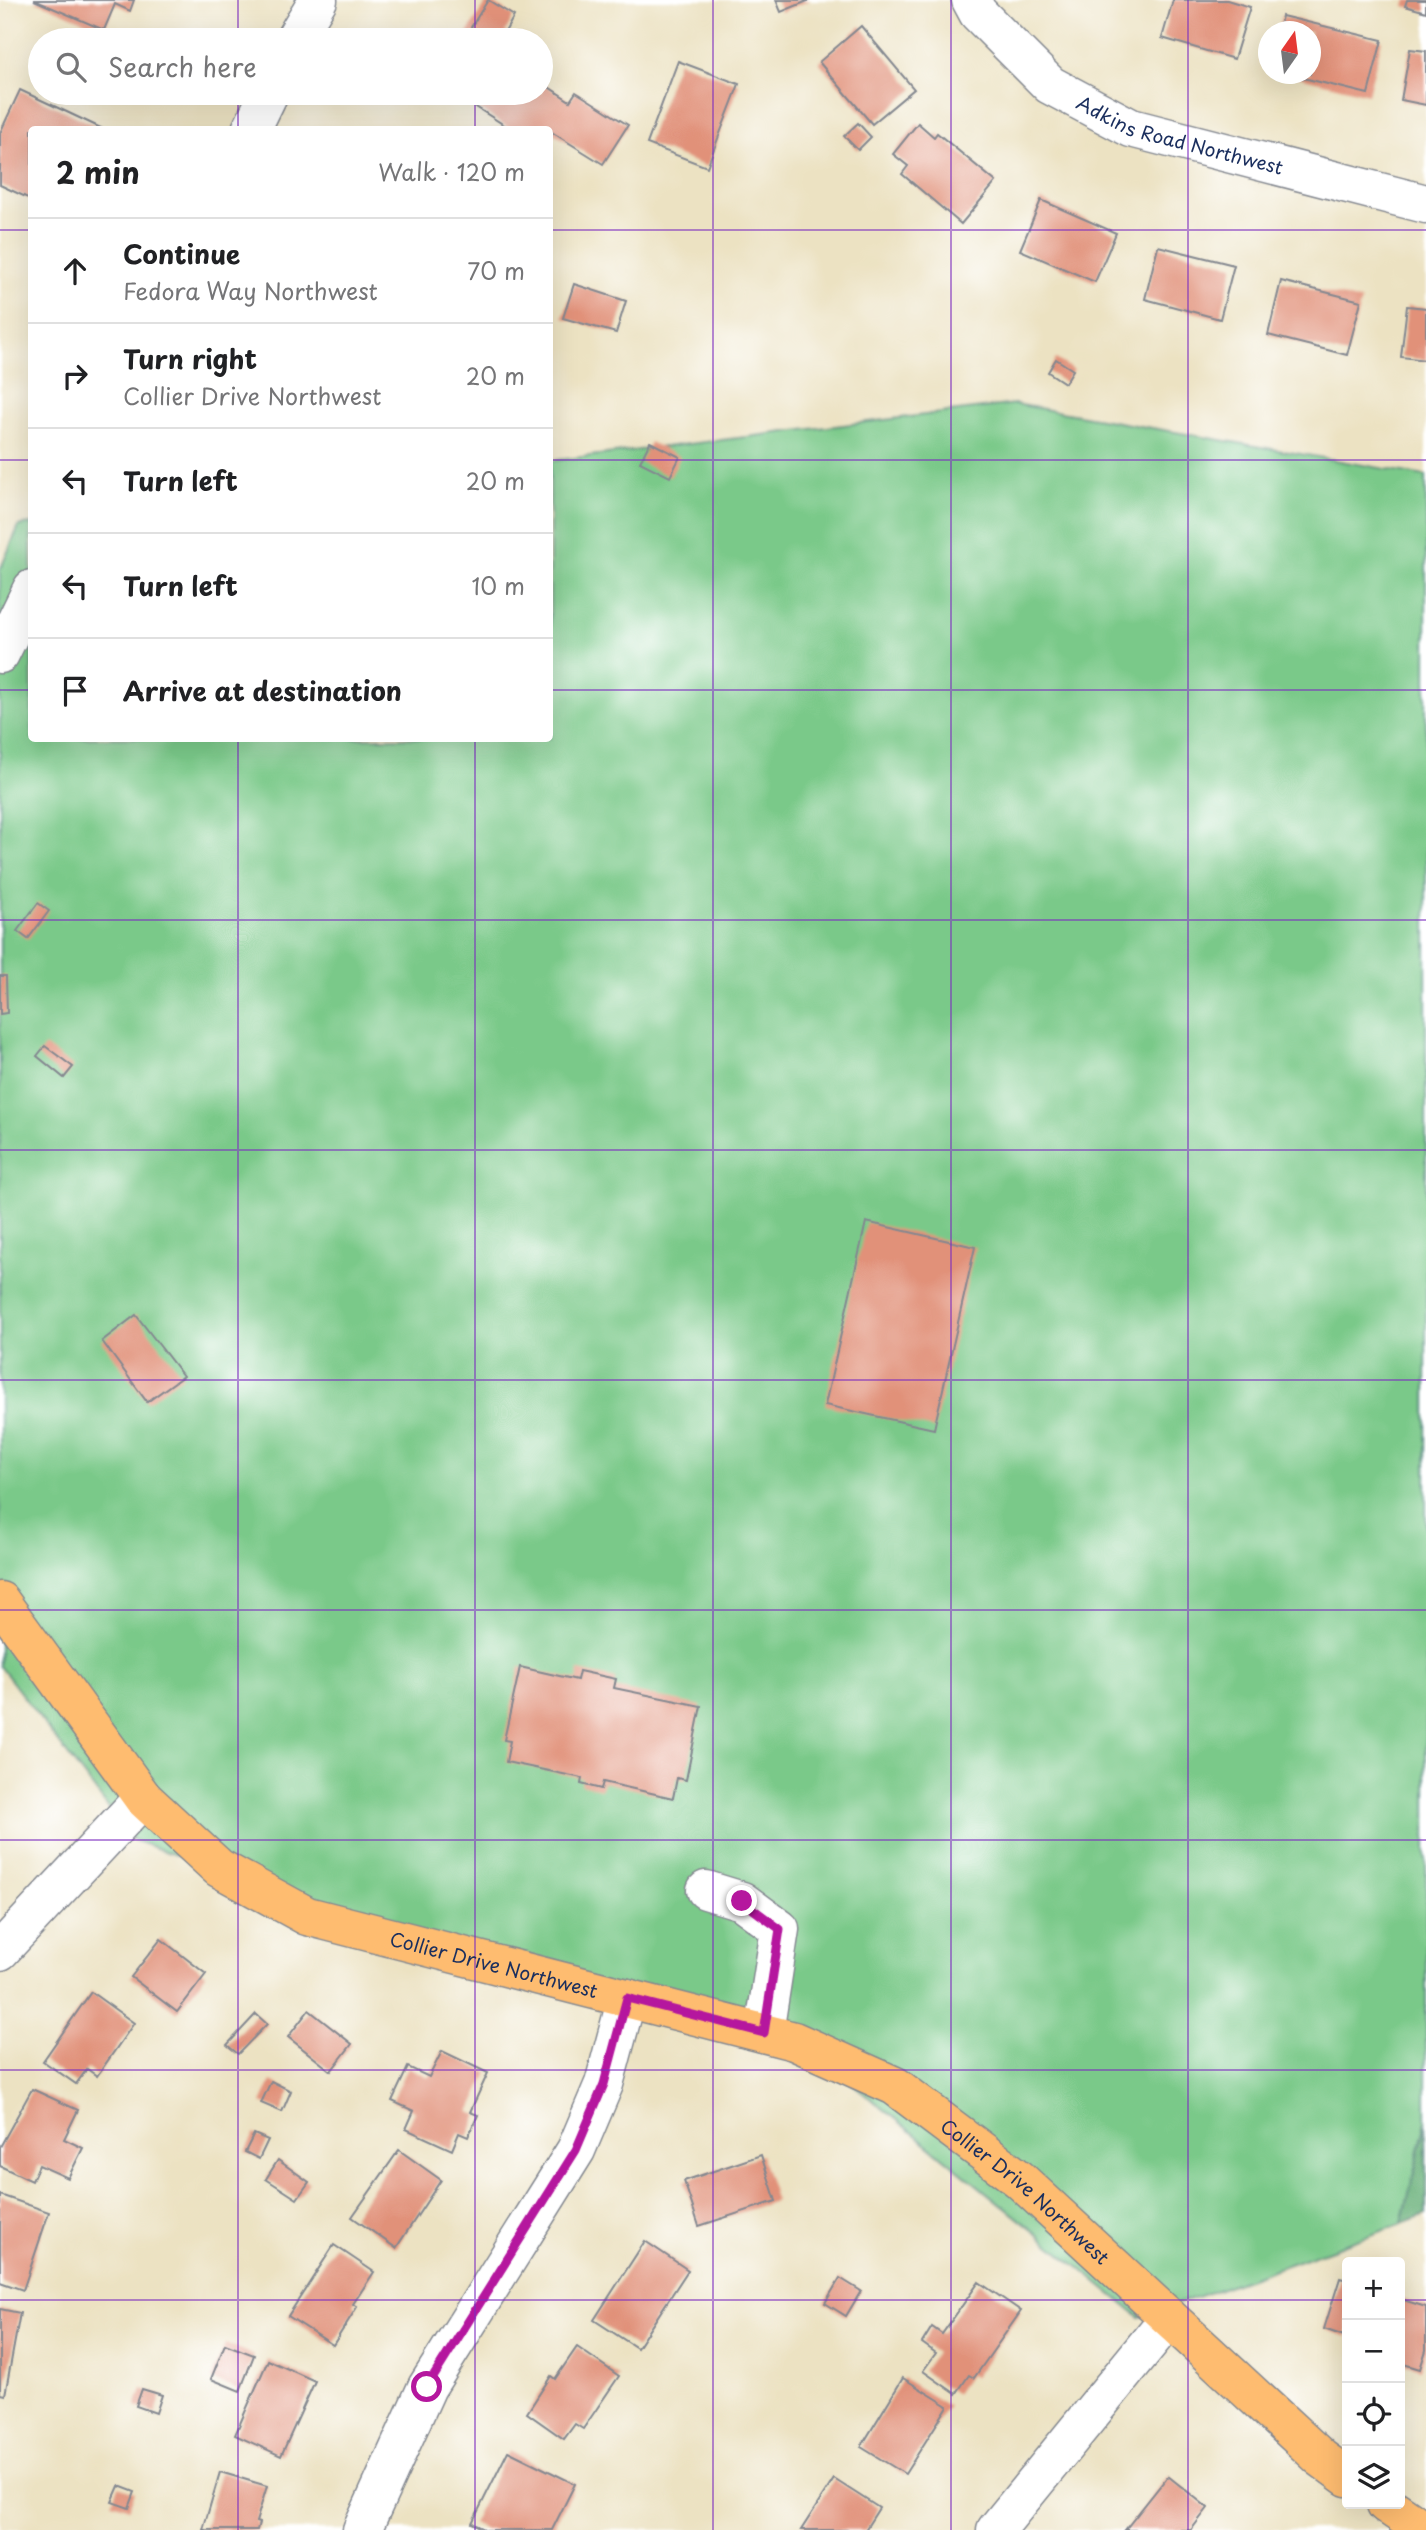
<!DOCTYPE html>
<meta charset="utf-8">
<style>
body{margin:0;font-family:"Playpen Sans",sans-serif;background:#f2f2f2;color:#202124}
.controls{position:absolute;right:21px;bottom:21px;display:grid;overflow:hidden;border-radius:7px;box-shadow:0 7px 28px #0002}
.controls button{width:63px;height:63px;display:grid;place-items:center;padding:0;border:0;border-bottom:2px solid #e0e0e0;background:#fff;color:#202124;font:35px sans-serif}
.compass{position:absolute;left:1258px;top:21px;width:63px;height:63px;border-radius:50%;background:#fff;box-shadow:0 7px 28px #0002;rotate:14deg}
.stop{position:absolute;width:21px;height:21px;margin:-16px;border:5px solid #b5179e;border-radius:50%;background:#fff}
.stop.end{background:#b5179e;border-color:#fff;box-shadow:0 2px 7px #0008}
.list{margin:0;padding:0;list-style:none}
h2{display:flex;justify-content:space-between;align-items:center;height:91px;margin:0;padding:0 28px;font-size:30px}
h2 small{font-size:23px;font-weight:400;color:#757577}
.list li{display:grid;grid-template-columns:46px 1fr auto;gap:21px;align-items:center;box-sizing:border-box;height:105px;padding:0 28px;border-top:2px solid #e0e0e0}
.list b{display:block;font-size:26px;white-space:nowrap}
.list p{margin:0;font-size:23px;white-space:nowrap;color:#757577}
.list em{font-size:23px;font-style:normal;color:#757577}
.icon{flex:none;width:38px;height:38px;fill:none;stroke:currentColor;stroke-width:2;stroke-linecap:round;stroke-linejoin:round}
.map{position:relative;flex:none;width:1426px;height:2530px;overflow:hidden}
.search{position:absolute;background:#fff;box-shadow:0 7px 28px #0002;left:28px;top:28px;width:525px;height:77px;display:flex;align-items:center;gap:18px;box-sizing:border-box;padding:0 24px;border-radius:38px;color:#757577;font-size:26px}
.panel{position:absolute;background:#fff;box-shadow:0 7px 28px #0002;left:28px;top:126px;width:525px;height:616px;border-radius:7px}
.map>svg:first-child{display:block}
.green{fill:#7ac989;stroke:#4a7c74;stroke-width:2}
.forest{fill:#63ad75;stroke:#3f6e6a;stroke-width:2}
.building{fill:#e19179}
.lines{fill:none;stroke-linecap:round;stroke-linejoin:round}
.minor-casing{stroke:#848890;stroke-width:41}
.major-casing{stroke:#848890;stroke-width:41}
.minor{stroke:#fff;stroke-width:38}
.major{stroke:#febc70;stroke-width:38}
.route{stroke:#b5179e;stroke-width:9}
.grid{fill:none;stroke:#7b2cbf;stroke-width:2;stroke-opacity:0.55}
.labels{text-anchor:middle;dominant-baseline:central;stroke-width:7;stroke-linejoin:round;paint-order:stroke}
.street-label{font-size:19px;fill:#1b2f5e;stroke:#fff}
</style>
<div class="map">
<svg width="1426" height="2530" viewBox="0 0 1426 2530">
<rect width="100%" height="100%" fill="#fff"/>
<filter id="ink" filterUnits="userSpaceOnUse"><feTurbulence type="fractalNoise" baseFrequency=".0143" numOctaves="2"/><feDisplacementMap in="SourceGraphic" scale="14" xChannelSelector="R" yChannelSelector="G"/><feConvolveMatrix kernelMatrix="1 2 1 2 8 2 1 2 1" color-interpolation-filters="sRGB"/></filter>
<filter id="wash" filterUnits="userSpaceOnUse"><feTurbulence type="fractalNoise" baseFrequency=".00686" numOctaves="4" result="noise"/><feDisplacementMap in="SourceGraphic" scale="28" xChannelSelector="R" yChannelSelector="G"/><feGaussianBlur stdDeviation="1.57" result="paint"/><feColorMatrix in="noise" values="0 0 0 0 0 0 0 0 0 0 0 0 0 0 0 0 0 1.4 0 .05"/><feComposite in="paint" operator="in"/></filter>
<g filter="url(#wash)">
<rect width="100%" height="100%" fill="#ece2c2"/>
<!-- green -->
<path class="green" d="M1015,404L1426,476V2122L1402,2224L1140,2317L816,2054L535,1984L133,1840L0,1666V570L19,526L31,524L32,738H550V461Z"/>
<!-- forest -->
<path class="forest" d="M1426,2122V2215L1402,2224Z"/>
<g id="blocks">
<!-- building -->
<g class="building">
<path d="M34,0H134L130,11L115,4L104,30Z"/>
<path d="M488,0L514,16L505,32L518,40H463Z"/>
<path d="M776,0H810L781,12Z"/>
<path d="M1173,0H1227L1250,7L1234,59L1162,38Z"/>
<path d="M1407,0H1426V12L1405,6Z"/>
<path d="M1282,16L1382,40L1368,94L1287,74H1310V32H1278Z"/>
<path d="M861,26L914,89L872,124L819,62Z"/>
<path d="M1410,49L1426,51V105L1401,100Z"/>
<path d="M678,61L739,84L707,167L647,144Z"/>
<path d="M541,82L570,101L576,92L628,125L603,164L545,128L512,130L454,93H541Z"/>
<path d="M20,90L105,130H32V200L0,185V133Z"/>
<path d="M858,123L871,137L858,150L844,136Z"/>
<path d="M918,123L934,137L937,133L996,182L961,224L902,174L908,166L893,154Z"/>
<path d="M1041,200L1116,233L1095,282L1020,250Z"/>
<path d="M1158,246L1234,265L1220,319L1145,299Z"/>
<path d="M1281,281L1361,301L1347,355L1268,335Z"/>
<path d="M574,284L626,301L616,333L563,318Z"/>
<path d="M1407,306L1426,308V360L1401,357Z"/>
<path d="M1056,359L1073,370L1065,383L1048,372Z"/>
<path d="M650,442L680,457L670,477L640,462Z"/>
<path d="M38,903L49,911L28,939L17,931Z"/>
<path d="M0,976H6L7,1013L0,1014Z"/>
<path d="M45,1046L73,1067L64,1078L37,1056Z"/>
<path d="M866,1222L975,1247L934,1429L825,1405Z"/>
<path d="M136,1315L183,1376L147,1402L102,1341Z"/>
<path d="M520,1667L577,1680L579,1671L616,1679L614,1688L701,1706L686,1780L677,1778L673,1798L603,1782L601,1789L581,1784L582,1778L506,1762L510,1741L504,1740Z"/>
<path d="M161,1939L206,1974L177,2012L131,1977Z"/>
<path d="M91,1992L134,2023L97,2076L87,2069L76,2084L43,2061Z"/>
<path d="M309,2010L352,2044L331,2071L288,2037Z"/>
<path d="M256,2014L267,2024L238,2054L227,2045Z"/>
<path d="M442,2051L488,2073L470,2112L478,2115L468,2137L459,2133L452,2150L406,2129L414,2111L392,2101L408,2067L429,2077Z"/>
<path d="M271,2081L291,2091L282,2112L261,2103Z"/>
<path d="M32,2089L78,2110L64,2139L83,2148L68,2178L39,2165L32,2181L0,2166V2147Z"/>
<path d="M254,2134L268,2140L259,2159L245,2152Z"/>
<path d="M399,2150L441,2180L396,2248L352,2217Z"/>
<path d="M761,2155L776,2201L699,2226L684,2181Z"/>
<path d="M278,2160L309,2182L297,2199L266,2179Z"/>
<path d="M0,2195L49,2212L23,2290L0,2282Z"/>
<path d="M645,2241L688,2270L637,2348L594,2320Z"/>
<path d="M334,2245L374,2272L353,2304L357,2307L333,2345L288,2316Z"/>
<path d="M840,2278L861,2291L846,2316L825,2303Z"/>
<path d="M1340,2278L1347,2280V2337L1324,2329Z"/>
<path d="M979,2282L1021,2311L974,2378L969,2375L956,2394L923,2371L936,2353L922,2343L932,2327L942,2334Z"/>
<path d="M1400,2299L1426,2307V2350L1420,2369L1400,2363Z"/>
<path d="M0,2309L20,2313L5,2395L0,2394Z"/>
<path d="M225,2344L254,2355L240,2391L211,2379Z"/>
<path d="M577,2347L619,2376L583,2429L575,2424L564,2439L527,2413L551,2376L555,2379Z"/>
<path d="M268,2360L315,2381L281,2456L235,2435Z"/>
<path d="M903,2378L948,2406L905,2474L861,2447Z"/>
<path d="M142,2389L162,2395L156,2413L136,2406Z"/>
<path d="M508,2451L575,2484L552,2530H486L472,2523Z"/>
<path d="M220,2472L267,2486L256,2522L259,2523L257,2530H203Z"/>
<path d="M1168,2476L1208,2508L1191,2530H1125Z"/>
<path d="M834,2479L879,2508L865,2530H801Z"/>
<path d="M119,2486L135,2492L129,2508L112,2502Z"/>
</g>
</g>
</g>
<g filter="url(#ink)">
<use href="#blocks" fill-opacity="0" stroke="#848890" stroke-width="2"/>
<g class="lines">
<!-- minor casing -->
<g class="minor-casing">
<g id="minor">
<path id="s1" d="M971,0L978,13L1050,85L1131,128L1426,204"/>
<path d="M294,40L318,0"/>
<path d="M251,130L269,93"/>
<path d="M0,654L32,589"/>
<path d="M706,1890L742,1901L780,1929L764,2033"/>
<path d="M0,1951L143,1798"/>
<path d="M362,2530L427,2387L576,2150L604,2084L627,1998"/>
<path d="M996,2530L1168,2319"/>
</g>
</g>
<!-- major casing -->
<g class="major-casing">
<g id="major">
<path id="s2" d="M0,1601L143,1798L219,1868L307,1916L794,2041L895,2086L1019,2179L1321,2458L1347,2477"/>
<path d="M1386,2504L1424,2530"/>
</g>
</g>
<!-- minor -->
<use href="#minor" class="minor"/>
<!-- major -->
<use href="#major" class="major"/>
</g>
</g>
<g class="lines" filter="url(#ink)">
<!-- route -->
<path class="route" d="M427,2387L576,2150L604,2084L627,1998L764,2033L780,1929L742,1901"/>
</g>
<!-- grid -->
<path class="grid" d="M238,0V40M475,0V40M713,0V2530M951,0V2530M1188,0V2530M238,93V130M475,93V130M0,230H32M550,230H1426M0,460H32M550,460H1426M0,690H32M550,690H1426M238,738V2530M475,738V2530M0,920H1426M0,1150H1426M0,1380H1426M0,1610H1426M0,1840H1426M0,2070H1426M0,2300H1347M1400,2300H1426"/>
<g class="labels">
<!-- street labels -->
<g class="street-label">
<text stroke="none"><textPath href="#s1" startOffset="257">Adkins Road Northwest</textPath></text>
<text stroke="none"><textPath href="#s2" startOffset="640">Collier Drive Northwest</textPath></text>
<text stroke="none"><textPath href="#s2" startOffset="1228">Collier Drive Northwest</textPath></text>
</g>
</g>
</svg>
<div class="controls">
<button>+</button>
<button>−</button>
<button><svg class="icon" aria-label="locate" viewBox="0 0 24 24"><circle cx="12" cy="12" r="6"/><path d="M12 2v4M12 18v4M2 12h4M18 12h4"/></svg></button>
<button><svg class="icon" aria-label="layers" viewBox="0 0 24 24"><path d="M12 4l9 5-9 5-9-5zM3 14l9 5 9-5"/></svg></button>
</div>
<svg class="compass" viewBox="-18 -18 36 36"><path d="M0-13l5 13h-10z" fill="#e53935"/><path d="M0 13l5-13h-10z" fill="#757577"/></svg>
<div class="stop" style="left:427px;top:2387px"></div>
<div class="stop end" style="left:742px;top:1901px"></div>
<div class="search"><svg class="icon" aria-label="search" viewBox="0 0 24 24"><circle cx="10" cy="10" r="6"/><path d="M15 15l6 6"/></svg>Search here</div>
<section class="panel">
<h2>2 min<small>Walk · 120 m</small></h2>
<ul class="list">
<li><svg class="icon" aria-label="ahead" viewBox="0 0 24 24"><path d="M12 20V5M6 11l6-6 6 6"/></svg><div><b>Continue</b><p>Fedora Way Northwest</p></div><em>70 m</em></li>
<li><svg class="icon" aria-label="right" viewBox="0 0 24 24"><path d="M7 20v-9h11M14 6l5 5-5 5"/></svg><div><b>Turn right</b><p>Collier Drive Northwest</p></div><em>20 m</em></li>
<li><svg class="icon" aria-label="left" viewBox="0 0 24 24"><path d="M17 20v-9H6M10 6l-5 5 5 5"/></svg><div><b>Turn left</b></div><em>20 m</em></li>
<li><svg class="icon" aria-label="left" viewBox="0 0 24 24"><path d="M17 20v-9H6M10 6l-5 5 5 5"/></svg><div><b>Turn left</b></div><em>10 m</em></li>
<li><svg class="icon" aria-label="arrive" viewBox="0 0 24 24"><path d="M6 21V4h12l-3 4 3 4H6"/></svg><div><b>Arrive at destination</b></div></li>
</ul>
</section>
</div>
